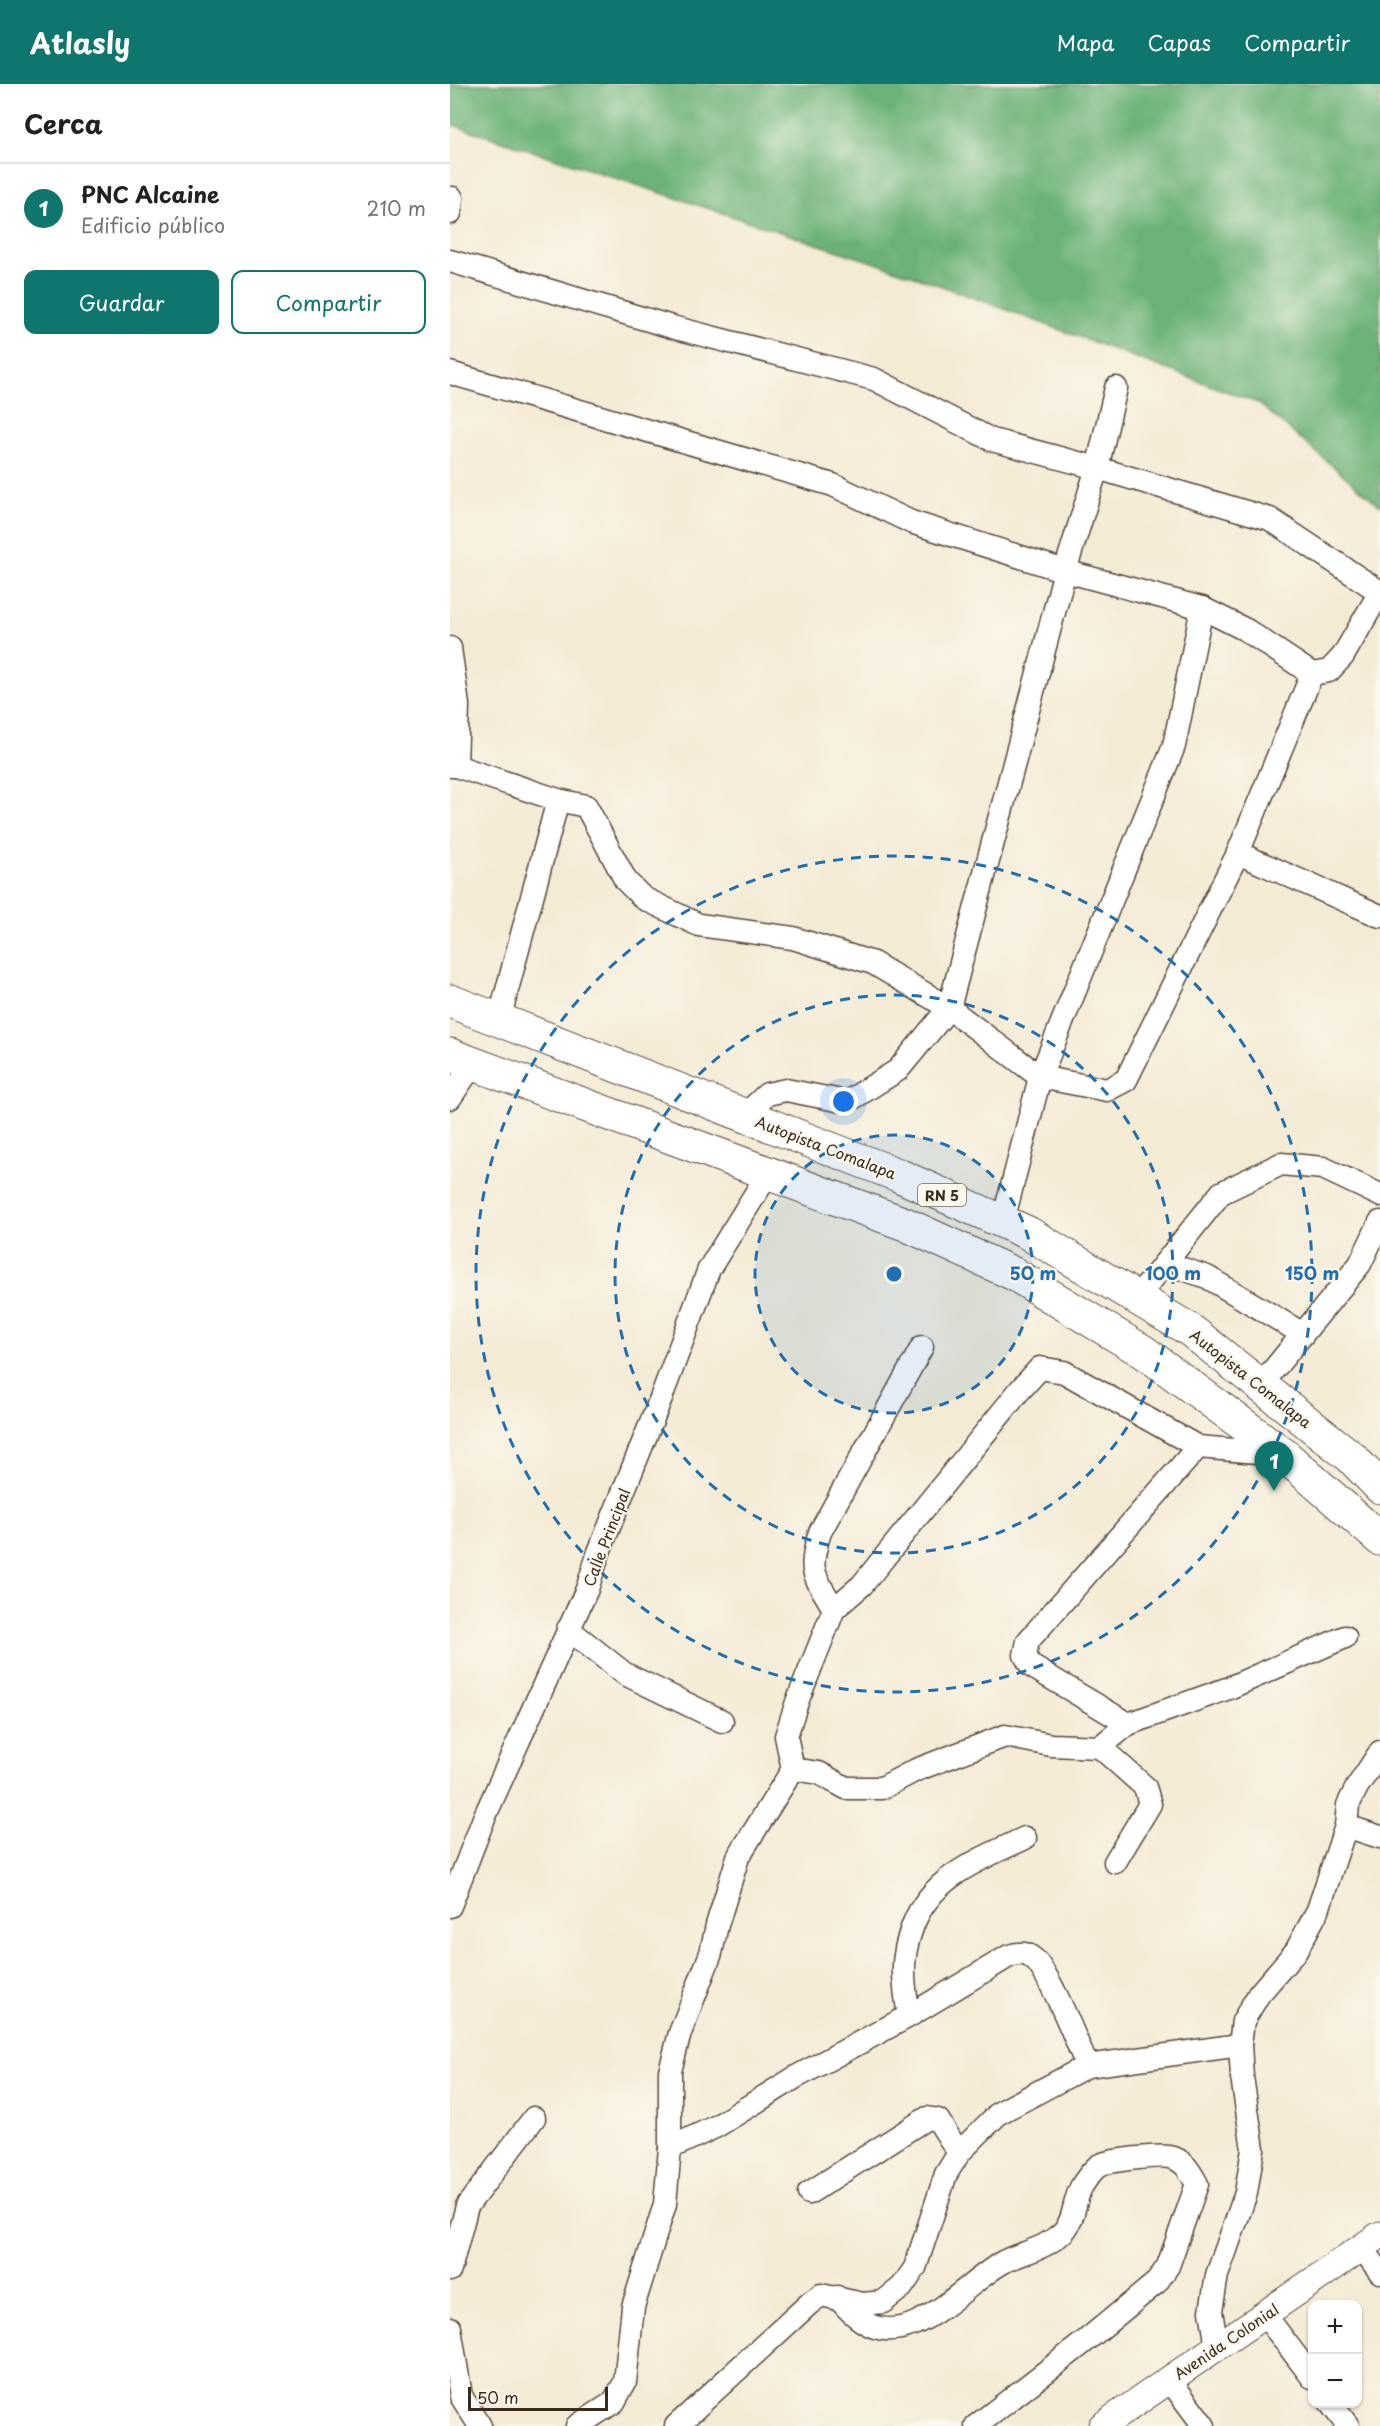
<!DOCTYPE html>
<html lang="es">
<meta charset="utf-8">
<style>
body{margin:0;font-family:"Playpen Sans",sans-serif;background:#f6f6f6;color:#202124}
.controls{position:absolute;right:18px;bottom:18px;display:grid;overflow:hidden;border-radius:12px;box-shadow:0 2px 4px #0004}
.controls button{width:54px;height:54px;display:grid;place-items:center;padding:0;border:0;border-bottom:2px solid #e0e0e0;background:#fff;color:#202124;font:30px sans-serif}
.scale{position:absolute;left:18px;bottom:15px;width:140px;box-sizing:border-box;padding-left:6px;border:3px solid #3b2a1e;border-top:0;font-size:16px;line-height:21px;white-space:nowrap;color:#3b2a1e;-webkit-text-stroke:4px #fbf7ec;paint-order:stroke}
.you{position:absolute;left:394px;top:1018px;width:21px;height:21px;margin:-15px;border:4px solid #fff;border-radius:50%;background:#1a73e8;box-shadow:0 0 0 9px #1a73e833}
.badge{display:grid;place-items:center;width:39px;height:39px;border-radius:50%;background:#0f766e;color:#fff;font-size:20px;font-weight:700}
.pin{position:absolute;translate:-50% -50px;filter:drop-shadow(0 2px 3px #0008)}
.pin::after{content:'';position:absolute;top:32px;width:21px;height:18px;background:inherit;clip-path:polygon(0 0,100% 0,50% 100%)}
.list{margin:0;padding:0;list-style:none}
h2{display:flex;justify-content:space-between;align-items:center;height:78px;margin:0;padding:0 24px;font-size:26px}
h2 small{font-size:20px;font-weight:400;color:#757577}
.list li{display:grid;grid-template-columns:39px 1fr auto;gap:18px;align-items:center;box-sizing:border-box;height:90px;padding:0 24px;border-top:2px solid #e0e0e0}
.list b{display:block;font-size:22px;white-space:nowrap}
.list p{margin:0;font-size:20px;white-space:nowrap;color:#757577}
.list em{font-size:20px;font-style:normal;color:#757577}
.actions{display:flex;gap:12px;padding:18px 24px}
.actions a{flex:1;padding:14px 0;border:2px solid #0f766e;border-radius:12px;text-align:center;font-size:21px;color:#0f766e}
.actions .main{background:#0f766e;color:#fff}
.map{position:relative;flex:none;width:930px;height:2342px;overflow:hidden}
header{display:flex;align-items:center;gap:36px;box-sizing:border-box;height:84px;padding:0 30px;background:#0f766e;color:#fff}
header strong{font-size:28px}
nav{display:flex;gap:33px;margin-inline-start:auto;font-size:21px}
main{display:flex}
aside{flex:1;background:#fff}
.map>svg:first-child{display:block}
.forest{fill:#6cb278;stroke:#546e4b;stroke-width:1.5}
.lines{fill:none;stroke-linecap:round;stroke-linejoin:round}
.minor-casing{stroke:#574739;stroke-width:25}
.tertiary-casing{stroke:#574739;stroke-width:29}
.trunk-casing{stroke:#574739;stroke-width:35}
.minor{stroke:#fff;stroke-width:22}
.tertiary{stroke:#fff;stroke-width:27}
.trunk{stroke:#fff;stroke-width:33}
.ring{fill:none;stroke:#1f6fb2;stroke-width:3;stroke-dasharray:10 8}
.labels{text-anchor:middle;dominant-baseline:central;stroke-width:4.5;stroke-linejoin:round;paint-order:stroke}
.shield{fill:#fbf7ec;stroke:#75685c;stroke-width:1.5}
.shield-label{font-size:14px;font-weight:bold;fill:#3b2a1e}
.street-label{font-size:15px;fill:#3b2a1e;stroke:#fbf7ec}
.centre{fill:#1f6fb2;stroke:#fbf7ec;stroke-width:3}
.ring-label{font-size:18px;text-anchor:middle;font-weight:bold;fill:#1f6fb2;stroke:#fbf7ec;stroke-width:4.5;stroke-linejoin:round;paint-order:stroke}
</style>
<header>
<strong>Atlasly</strong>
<nav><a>Mapa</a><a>Capas</a><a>Compartir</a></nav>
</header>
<main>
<aside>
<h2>Cerca<small></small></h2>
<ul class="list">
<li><span class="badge">1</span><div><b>PNC Alcaine</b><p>Edificio público</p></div><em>210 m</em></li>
</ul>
<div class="actions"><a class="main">Guardar</a><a>Compartir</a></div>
</aside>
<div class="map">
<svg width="930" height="2342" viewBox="0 0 930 2342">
<rect width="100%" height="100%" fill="#fbf7ec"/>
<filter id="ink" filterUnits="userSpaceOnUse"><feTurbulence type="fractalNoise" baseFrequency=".0167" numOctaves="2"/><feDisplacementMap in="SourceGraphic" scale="12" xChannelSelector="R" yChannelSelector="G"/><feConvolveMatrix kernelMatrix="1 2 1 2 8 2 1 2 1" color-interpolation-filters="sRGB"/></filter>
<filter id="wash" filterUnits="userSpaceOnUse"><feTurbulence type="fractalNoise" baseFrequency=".008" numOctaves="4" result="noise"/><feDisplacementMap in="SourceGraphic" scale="24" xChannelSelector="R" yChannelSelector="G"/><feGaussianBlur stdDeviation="1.35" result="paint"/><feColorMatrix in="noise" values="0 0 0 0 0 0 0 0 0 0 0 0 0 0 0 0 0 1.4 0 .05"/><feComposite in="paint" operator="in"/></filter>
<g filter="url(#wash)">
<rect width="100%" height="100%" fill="#f4ebd5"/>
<!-- forest -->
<path class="forest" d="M0,0H930V422L808,319L459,190L0,40Z"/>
</g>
<g filter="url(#ink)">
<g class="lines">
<!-- minor casing -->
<g class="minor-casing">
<g id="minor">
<path d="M0,129L2,114"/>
<path d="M0,177L222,243L424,295L542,356L647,384L820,435L930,508L893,572L879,587L862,590L788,769L930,832"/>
<path d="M0,289L383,401L461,438L615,487L752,524L796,546L862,590"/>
<path d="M0,564L8,621L6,682"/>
<path d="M0,682H6L108,716L136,722L176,797L193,814L249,841L343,854L423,879L499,924L590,993L657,1006L676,996L788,769"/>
<path d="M49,936L108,716"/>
<path d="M0,1014L23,980"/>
<path d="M294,1032L317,1010L336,1006L397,1018L448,986L499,924L615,487L647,384L666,304"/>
<path d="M553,1137L590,993L724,662L752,524"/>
<path d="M715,1179L757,1193L853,1250"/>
<path d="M687,1214L771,1109L831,1080L873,1084L930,1111"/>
<path d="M811,1301L910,1180L930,1138"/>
<path d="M384,1525C364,1490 357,1489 370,1448L472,1263"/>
<path d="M118,1545L175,1590L272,1637"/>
<path d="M678,1640L581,1582L575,1571L578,1557L748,1363L831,1370"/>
<path d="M650,1663L695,1703L700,1720L665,1778"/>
<path d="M343,1685L336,1652L347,1618L384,1525L412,1501L570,1306L590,1284L614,1288L748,1363"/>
<path d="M896,1742L930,1753"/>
<path d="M0,1822L34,1734L137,1505L149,1468L211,1314L259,1185L319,1088"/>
<path d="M459,1932C457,1918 454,1904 454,1890C453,1874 457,1857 463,1841C482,1792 531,1775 575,1754"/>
<path d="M220,2064L267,2042L346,1993L459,1932L559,1872C567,1870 574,1868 581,1873C598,1883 628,1961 637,1982"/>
<path d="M359,2109L477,2034L488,2036L509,2069"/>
<path d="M912,2164L930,2188"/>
<path d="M0,2186L17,2122L84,2034"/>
<path d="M387,2213C393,2219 399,2227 406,2232C457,2276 514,2198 555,2177C576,2167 593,2166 612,2149C626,2136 623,2114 633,2100C637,2094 643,2086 648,2082C656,2076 709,2071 719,2073C734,2075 741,2089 747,2100L718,2182L707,2198L633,2259L526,2342"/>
<path d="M815,2231L862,2293"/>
<path d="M0,2244L11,2312L30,2342"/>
<path d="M767,2263L761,2227L767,2191L796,2109L803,2065L792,1993L790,1961L793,1937L809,1910L846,1867L868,1826L896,1742L898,1721L907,1703L930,1668"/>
<path d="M719,2295L754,2342"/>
<path d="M881,2320L898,2342"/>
<path d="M127,2342L164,2318L175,2298L183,2223L215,2120L220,2064V1987L230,1949L261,1869L267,1841L288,1773L343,1685L369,1689L396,1704H432L466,1686L555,1652L601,1661L650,1663L678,1640L779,1604L895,1553"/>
<path d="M226,2342L360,2219L371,2211L413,2220L433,2218L452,2203L465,2184L496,2090L509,2069L549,2029L637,1982L790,1961"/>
</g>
</g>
<!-- tertiary casing -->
<g class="tertiary-casing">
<path id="tertiary" d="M652,2342L930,2151"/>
</g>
<!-- trunk casing -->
<g class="trunk-casing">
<g id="trunk">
<path d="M0,917L448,1091L578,1149L740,1246L901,1373L930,1403"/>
<path d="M0,971L455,1140L564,1190L694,1268L833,1370L930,1455"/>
</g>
</g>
<!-- minor -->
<use href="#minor" class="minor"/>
<!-- tertiary -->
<use href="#tertiary" class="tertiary"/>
<!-- trunk -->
<use href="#trunk" class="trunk"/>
</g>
</g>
<!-- distance rings -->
<circle cx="444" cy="1190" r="139" fill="#1f6fb2" fill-opacity=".12"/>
<g class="ring">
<circle cx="444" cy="1190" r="139"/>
<circle cx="444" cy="1190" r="279"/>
<circle cx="444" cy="1190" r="418"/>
</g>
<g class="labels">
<!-- shield labels -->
<rect class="shield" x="468" y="1100" width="48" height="22" rx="4.5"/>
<g class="shield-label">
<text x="492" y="1111">RN 5</text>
</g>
<!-- street labels -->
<g class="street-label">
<text transform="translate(376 1063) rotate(21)">Autopista Comalapa</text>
<text transform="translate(801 1294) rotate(38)">Autopista Comalapa</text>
<text transform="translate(156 1453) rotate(-69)">Calle Principal</text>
<text transform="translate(776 2257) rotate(-34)">Avenida Colonial</text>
</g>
</g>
<circle cx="444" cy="1190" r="9" class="centre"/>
<g class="ring-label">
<text x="583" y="1196">50 m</text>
<text x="723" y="1196">100 m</text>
<text x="862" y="1196">150 m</text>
</g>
</svg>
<div class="controls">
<button>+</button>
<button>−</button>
</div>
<div class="scale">50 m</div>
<div class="you"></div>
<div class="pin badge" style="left:824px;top:1407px">1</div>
</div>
</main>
